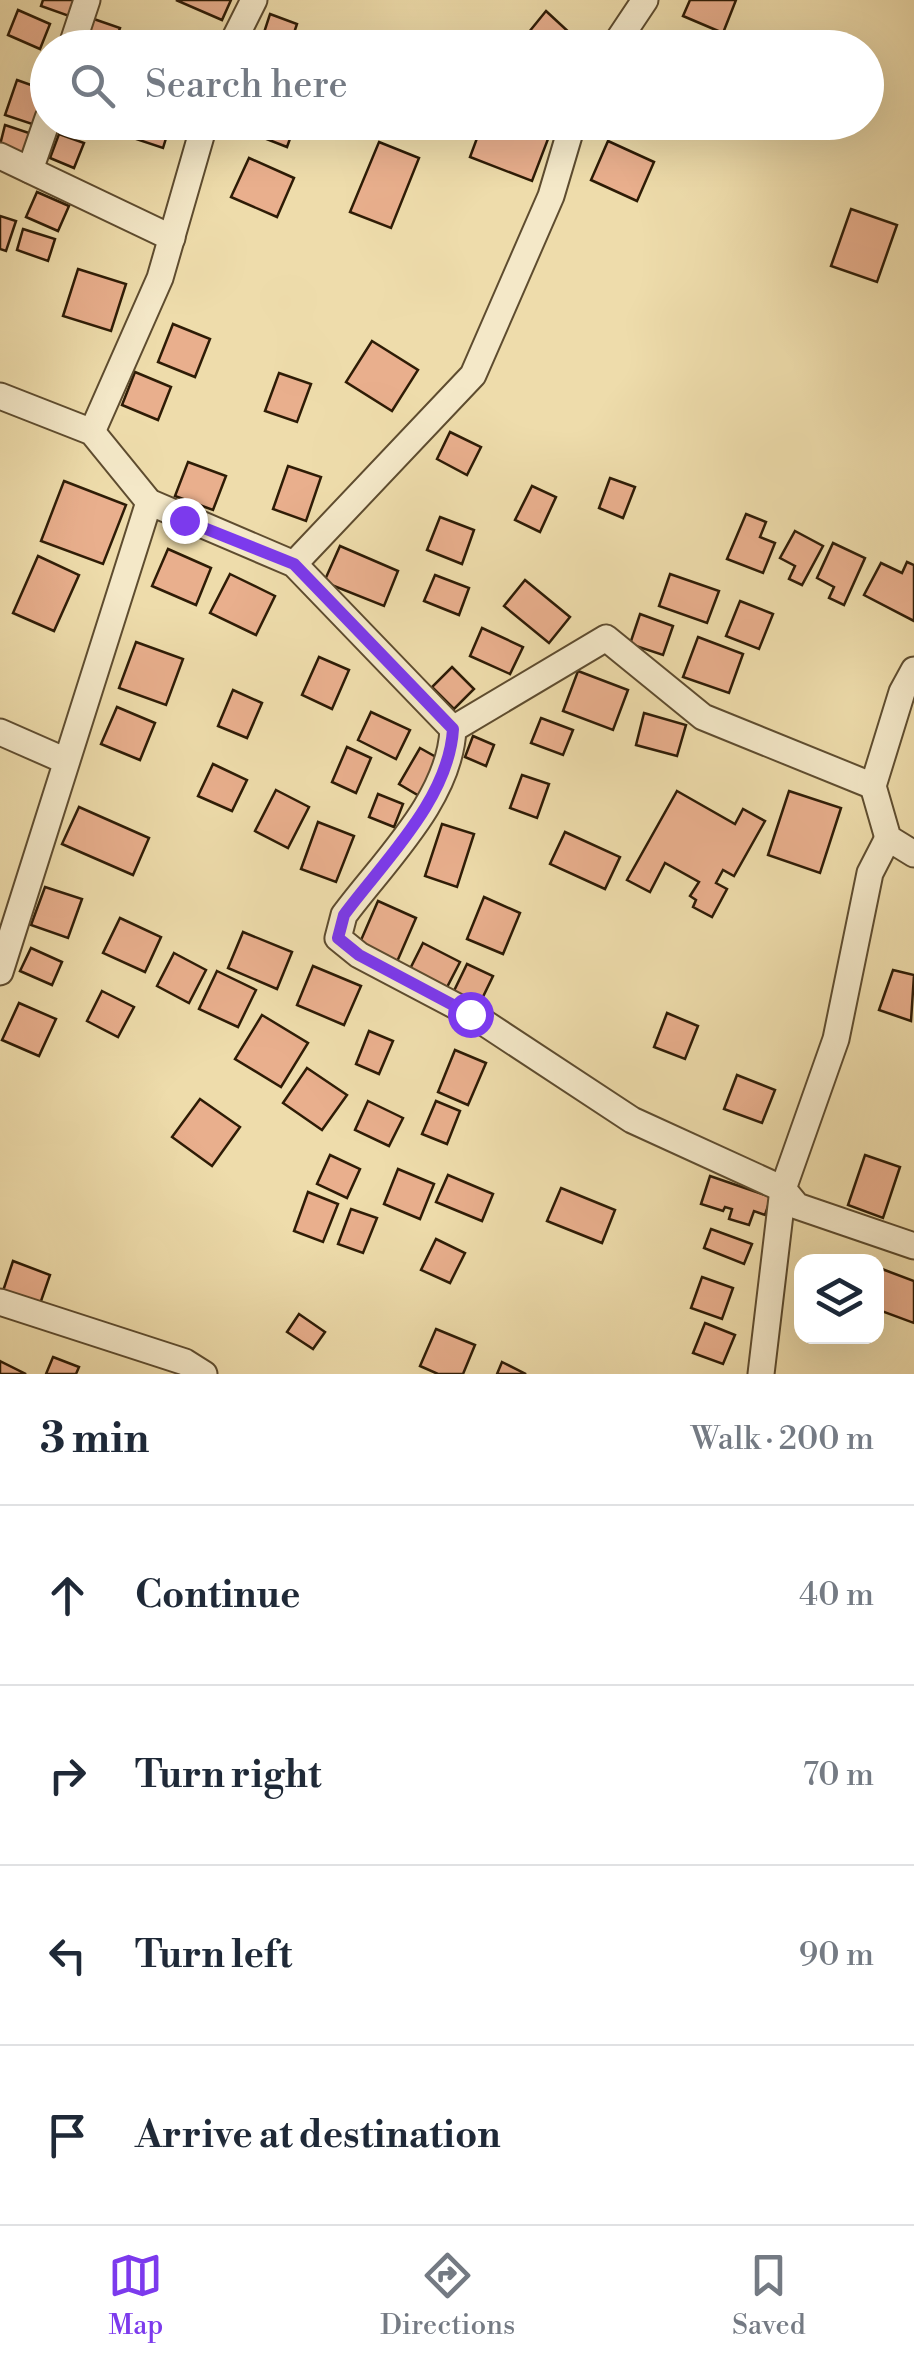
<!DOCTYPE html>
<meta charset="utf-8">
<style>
body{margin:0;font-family:"Libre Bodoni",serif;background:#f2f2f3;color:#1f2937}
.controls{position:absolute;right:30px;bottom:30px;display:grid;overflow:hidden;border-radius:20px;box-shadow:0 10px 40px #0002}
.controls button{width:90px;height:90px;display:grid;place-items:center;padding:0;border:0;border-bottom:2px solid #e0e1e3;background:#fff;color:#1f2937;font:50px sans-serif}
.stop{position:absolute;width:30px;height:30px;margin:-22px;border:8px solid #7c3aed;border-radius:50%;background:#fff}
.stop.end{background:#7c3aed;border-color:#fff;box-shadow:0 2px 10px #0008}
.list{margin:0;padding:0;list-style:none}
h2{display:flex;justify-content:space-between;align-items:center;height:130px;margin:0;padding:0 40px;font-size:42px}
h2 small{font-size:32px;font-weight:400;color:#747a83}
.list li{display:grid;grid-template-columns:65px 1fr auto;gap:30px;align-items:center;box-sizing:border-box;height:180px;padding:0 40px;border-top:2px solid #e0e1e3}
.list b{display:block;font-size:38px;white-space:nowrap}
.list em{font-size:32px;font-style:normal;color:#747a83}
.icon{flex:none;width:55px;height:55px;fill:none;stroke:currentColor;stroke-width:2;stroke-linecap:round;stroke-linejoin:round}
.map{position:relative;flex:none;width:914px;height:1374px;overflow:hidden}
.search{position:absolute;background:#fff;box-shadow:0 10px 40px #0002;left:30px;right:30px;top:30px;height:110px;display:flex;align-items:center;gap:25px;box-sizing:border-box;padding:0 35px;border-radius:55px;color:#747a83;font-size:38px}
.sheet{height:850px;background:#fff}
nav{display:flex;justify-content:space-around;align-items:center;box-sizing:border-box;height:140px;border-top:2px solid #e0e1e3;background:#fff;font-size:28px;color:#747a83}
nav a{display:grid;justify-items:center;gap:5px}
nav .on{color:#7c3aed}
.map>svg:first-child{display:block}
.building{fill:#e9af8d;stroke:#2e1c06;stroke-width:2.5}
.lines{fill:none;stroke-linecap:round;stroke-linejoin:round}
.minor-casing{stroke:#5e4c2f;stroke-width:29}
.minor{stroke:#f4e8c8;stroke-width:25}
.route{stroke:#7c3aed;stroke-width:12}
</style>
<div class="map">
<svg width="914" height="1374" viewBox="0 0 914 1374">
<rect width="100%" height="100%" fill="#eedcab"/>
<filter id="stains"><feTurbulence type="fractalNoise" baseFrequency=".002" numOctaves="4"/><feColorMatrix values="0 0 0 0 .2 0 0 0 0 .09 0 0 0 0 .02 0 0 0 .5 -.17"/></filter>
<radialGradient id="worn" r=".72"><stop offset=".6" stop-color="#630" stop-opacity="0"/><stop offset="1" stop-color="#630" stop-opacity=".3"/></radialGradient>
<!-- building -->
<g class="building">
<path d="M43,0H74L69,16L41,6Z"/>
<path d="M176,0H231L222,20Z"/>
<path d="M690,0H736L723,33L683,16Z"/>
<path d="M18,10L50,24L40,49L8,35Z"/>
<path d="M546,11L586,48H516Z"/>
<path d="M270,14L297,24L289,48H259Z"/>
<path d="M88,17L120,28L113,48H77Z"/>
<path d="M17,80L48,91L38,126L5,115Z"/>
<path d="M128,122H171L163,148L124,135Z"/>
<path d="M256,122H296L287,147L251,133Z"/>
<path d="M483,122L553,126L532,181L470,157Z"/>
<path d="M5,125L32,134L25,154L0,145Z"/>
<path d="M59,134L84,143L74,168L50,158Z"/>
<path d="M608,141L654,162L637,201L591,180Z"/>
<path d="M379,142L419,158L391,228L350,212Z"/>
<path d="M249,158L294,178L277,217L231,197Z"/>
<path d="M37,192L69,206L58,231L26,217Z"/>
<path d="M851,209L897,225L877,282L831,266Z"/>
<path d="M0,216L16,221L6,251L0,249Z"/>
<path d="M23,229L55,239L48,261L17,250Z"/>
<path d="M78,269L126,284L111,331L63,316Z"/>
<path d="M173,324L210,339L195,377L158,362Z"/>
<path d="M372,341L418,370L392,411L346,382Z"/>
<path d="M135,372L171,387L158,420L122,405Z"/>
<path d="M279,373L311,384L297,422L265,411Z"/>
<path d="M450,432L481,447L467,475L437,459Z"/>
<path d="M188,462L226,476L213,510L175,496Z"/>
<path d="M288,466L321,477L306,521L273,509Z"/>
<path d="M610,478L635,487L623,518L599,508Z"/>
<path d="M64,481L126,505L103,564L41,541Z"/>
<path d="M532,486L556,497L540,532L515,520Z"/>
<path d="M746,514L766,522L760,537L775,543L763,573L727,559Z"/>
<path d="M440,517L474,530L462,564L427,550Z"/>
<path d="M795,531L823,546L802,585L789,579L795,566L780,558Z"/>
<path d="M833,543L865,558L844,605L829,598L834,587L817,578Z"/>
<path d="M340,546L398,571L384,606L324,582Z"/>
<path d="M168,549L211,568L196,605L152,586Z"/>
<path d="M38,556L79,575L54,631L13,613Z"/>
<path d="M907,562L914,565V621L864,595L881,563L902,573Z"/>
<path d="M230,574L275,596L256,635L210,613Z"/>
<path d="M670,574L719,591L707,623L659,606Z"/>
<path d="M435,575L469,588L459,615L424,601Z"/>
<path d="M525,580L570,617L549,643L504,606Z"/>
<path d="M740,601L773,614L759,649L726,636Z"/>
<path d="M640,614L673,626L663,655L630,644Z"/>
<path d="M482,628L523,647L510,674L470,656Z"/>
<path d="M698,637L743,654L729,693L683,677Z"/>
<path d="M136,642L183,659L166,705L119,688Z"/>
<path d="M319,657L349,670L332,709L302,695Z"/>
<path d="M452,667L474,689L454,709L432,687Z"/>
<path d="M578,671L628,690L613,730L563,711Z"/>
<path d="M233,690L262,703L247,738L218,726Z"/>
<path d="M117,707L155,723L140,760L101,744Z"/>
<path d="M371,712L410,730L396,759L358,740Z"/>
<path d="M644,713L686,725L677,756L636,745Z"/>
<path d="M541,718L573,730L563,755L531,743Z"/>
<path d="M473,736L494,745L486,766L465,757Z"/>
<path d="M347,747L371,758L356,793L332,782Z"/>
<path d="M420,748L443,761L421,797L399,784Z"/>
<path d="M213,764L247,780L232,811L198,796Z"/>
<path d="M522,775L549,784L537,818L510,808Z"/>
<path d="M276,790L309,807L288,848L255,831Z"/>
<path d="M677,791L735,824L743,809L765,821L734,876L723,870L716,883L727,889L712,917L693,907L696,900L690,896L699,882L665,863L650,892L627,880Z"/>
<path d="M789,791L841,808L820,873L768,855Z"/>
<path d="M378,794L403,804L394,827L369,817Z"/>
<path d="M79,807L149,838L133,875L62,844Z"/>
<path d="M318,822L354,836L336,882L301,869Z"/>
<path d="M442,824L474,834L457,887L425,876Z"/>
<path d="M565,832L620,857L605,889L550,864Z"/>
<path d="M45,887L82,899L68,938L31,925Z"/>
<path d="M484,897L520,913L503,954L467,939Z"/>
<path d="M378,901L416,918L396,964L358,947Z"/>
<path d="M120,918L161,937L145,972L103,953Z"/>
<path d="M243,932L292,952L277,989L228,968Z"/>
<path d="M423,943L460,962L445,991L408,973Z"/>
<path d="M31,948L62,962L52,985L20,971Z"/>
<path d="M174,953L206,970L189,1003L157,986Z"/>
<path d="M467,964L493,976L479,1005L453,993Z"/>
<path d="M313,966L361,986L344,1025L297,1005Z"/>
<path d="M893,970L914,975L911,1021L879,1010Z"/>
<path d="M217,971L256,990L238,1027L199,1009Z"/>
<path d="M102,991L134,1007L118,1037L87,1021Z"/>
<path d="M19,1003L56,1019L39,1056L2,1040Z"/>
<path d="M667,1013L698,1026L685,1059L654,1047Z"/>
<path d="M262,1015L308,1043L281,1087L235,1059Z"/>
<path d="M369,1031L393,1041L379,1074L356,1064Z"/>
<path d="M455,1050L486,1063L468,1105L438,1092Z"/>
<path d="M307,1068L347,1095L322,1130L283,1103Z"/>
<path d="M737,1075L775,1090L762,1123L724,1109Z"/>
<path d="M200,1099L240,1127L212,1166L172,1137Z"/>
<path d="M368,1101L403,1118L389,1146L355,1130Z"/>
<path d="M436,1101L460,1111L447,1144L422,1134Z"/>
<path d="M330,1155L360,1169L347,1198L317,1184Z"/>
<path d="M865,1155L900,1167L883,1218L848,1205Z"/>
<path d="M398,1169L434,1184L420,1219L384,1204Z"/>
<path d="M448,1175L493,1194L482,1221L436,1202Z"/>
<path d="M710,1176L771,1197L765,1215L754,1211L749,1225L729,1219L732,1209L725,1207L723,1211L701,1204Z"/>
<path d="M561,1188L615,1210L602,1243L547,1221Z"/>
<path d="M308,1192L338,1204L323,1242L294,1231Z"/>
<path d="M351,1209L377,1218L363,1253L338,1244Z"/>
<path d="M711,1229L752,1244L744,1264L704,1248Z"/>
<path d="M436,1239L465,1253L450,1283L421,1270Z"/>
<path d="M13,1261L50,1275L40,1304L3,1291Z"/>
<path d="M882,1269L914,1281V1323L876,1309Z"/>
<path d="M702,1277L733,1288L722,1319L691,1308Z"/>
<path d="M299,1314L325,1332L313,1349L287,1332Z"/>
<path d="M705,1323L735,1335L723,1364L693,1353Z"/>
<path d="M436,1329L475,1345L463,1374H438L420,1366Z"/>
<path d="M53,1357L79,1367L76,1374H46Z"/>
<path d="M0,1361L26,1374H0Z"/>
<path d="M502,1362L526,1374H497Z"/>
</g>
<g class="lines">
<!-- minor casing -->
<g class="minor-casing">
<g id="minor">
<path d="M71,48L87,0"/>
<path d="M230,48L254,0"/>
<path d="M613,48L645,0"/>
<path d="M0,156L172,238"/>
<path d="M30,170L48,118"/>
<path d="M0,396L92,432L149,502L294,564L453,729"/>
<path d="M92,432L160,278L205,122"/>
<path d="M294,564L473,375L551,196L573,122"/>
<path d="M914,670L902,692L873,786L888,838L914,854"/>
<path d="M0,732L66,761"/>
<path d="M873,786L703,717L606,638L453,729C450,799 384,861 344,915L338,938L359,955L471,1014L632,1120L783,1189L797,1206L914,1246"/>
<path d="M0,972L149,502"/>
<path d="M0,1302L185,1362L204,1374"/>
<path d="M761,1374L783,1189L836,1039L870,873L888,838"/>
</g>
</g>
<!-- minor -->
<use href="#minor" class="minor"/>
</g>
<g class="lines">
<!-- route -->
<path class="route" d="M184,520L294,564L453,729C449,799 384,861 344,915L338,938L359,955L470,1014"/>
</g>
<rect width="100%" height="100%" filter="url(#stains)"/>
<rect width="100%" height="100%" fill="url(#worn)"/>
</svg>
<div class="controls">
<button><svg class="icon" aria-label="layers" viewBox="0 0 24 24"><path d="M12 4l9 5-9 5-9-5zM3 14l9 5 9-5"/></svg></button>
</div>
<div class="stop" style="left:470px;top:1014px"></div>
<div class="stop end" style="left:184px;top:520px"></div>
<div class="search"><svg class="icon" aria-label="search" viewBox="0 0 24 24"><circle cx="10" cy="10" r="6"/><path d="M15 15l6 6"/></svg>Search here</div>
</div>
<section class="sheet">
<h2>3 min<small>Walk · 200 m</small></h2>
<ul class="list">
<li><svg class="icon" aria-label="ahead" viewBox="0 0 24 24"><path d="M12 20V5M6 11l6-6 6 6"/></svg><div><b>Continue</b></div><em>40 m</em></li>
<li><svg class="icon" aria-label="right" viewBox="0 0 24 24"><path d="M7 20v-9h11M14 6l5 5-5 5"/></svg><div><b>Turn right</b></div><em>70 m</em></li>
<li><svg class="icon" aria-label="left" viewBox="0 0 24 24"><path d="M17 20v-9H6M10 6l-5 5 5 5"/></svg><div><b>Turn left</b></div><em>90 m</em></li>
<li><svg class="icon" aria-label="arrive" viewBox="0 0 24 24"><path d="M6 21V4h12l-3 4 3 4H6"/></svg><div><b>Arrive at destination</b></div></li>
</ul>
</section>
<nav>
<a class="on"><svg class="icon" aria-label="map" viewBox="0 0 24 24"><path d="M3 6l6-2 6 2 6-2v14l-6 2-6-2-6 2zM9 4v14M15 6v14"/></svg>Map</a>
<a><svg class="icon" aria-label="directions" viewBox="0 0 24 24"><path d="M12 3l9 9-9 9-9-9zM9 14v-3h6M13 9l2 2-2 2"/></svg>Directions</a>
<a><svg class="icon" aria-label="saved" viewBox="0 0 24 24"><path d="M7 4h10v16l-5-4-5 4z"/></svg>Saved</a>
</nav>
